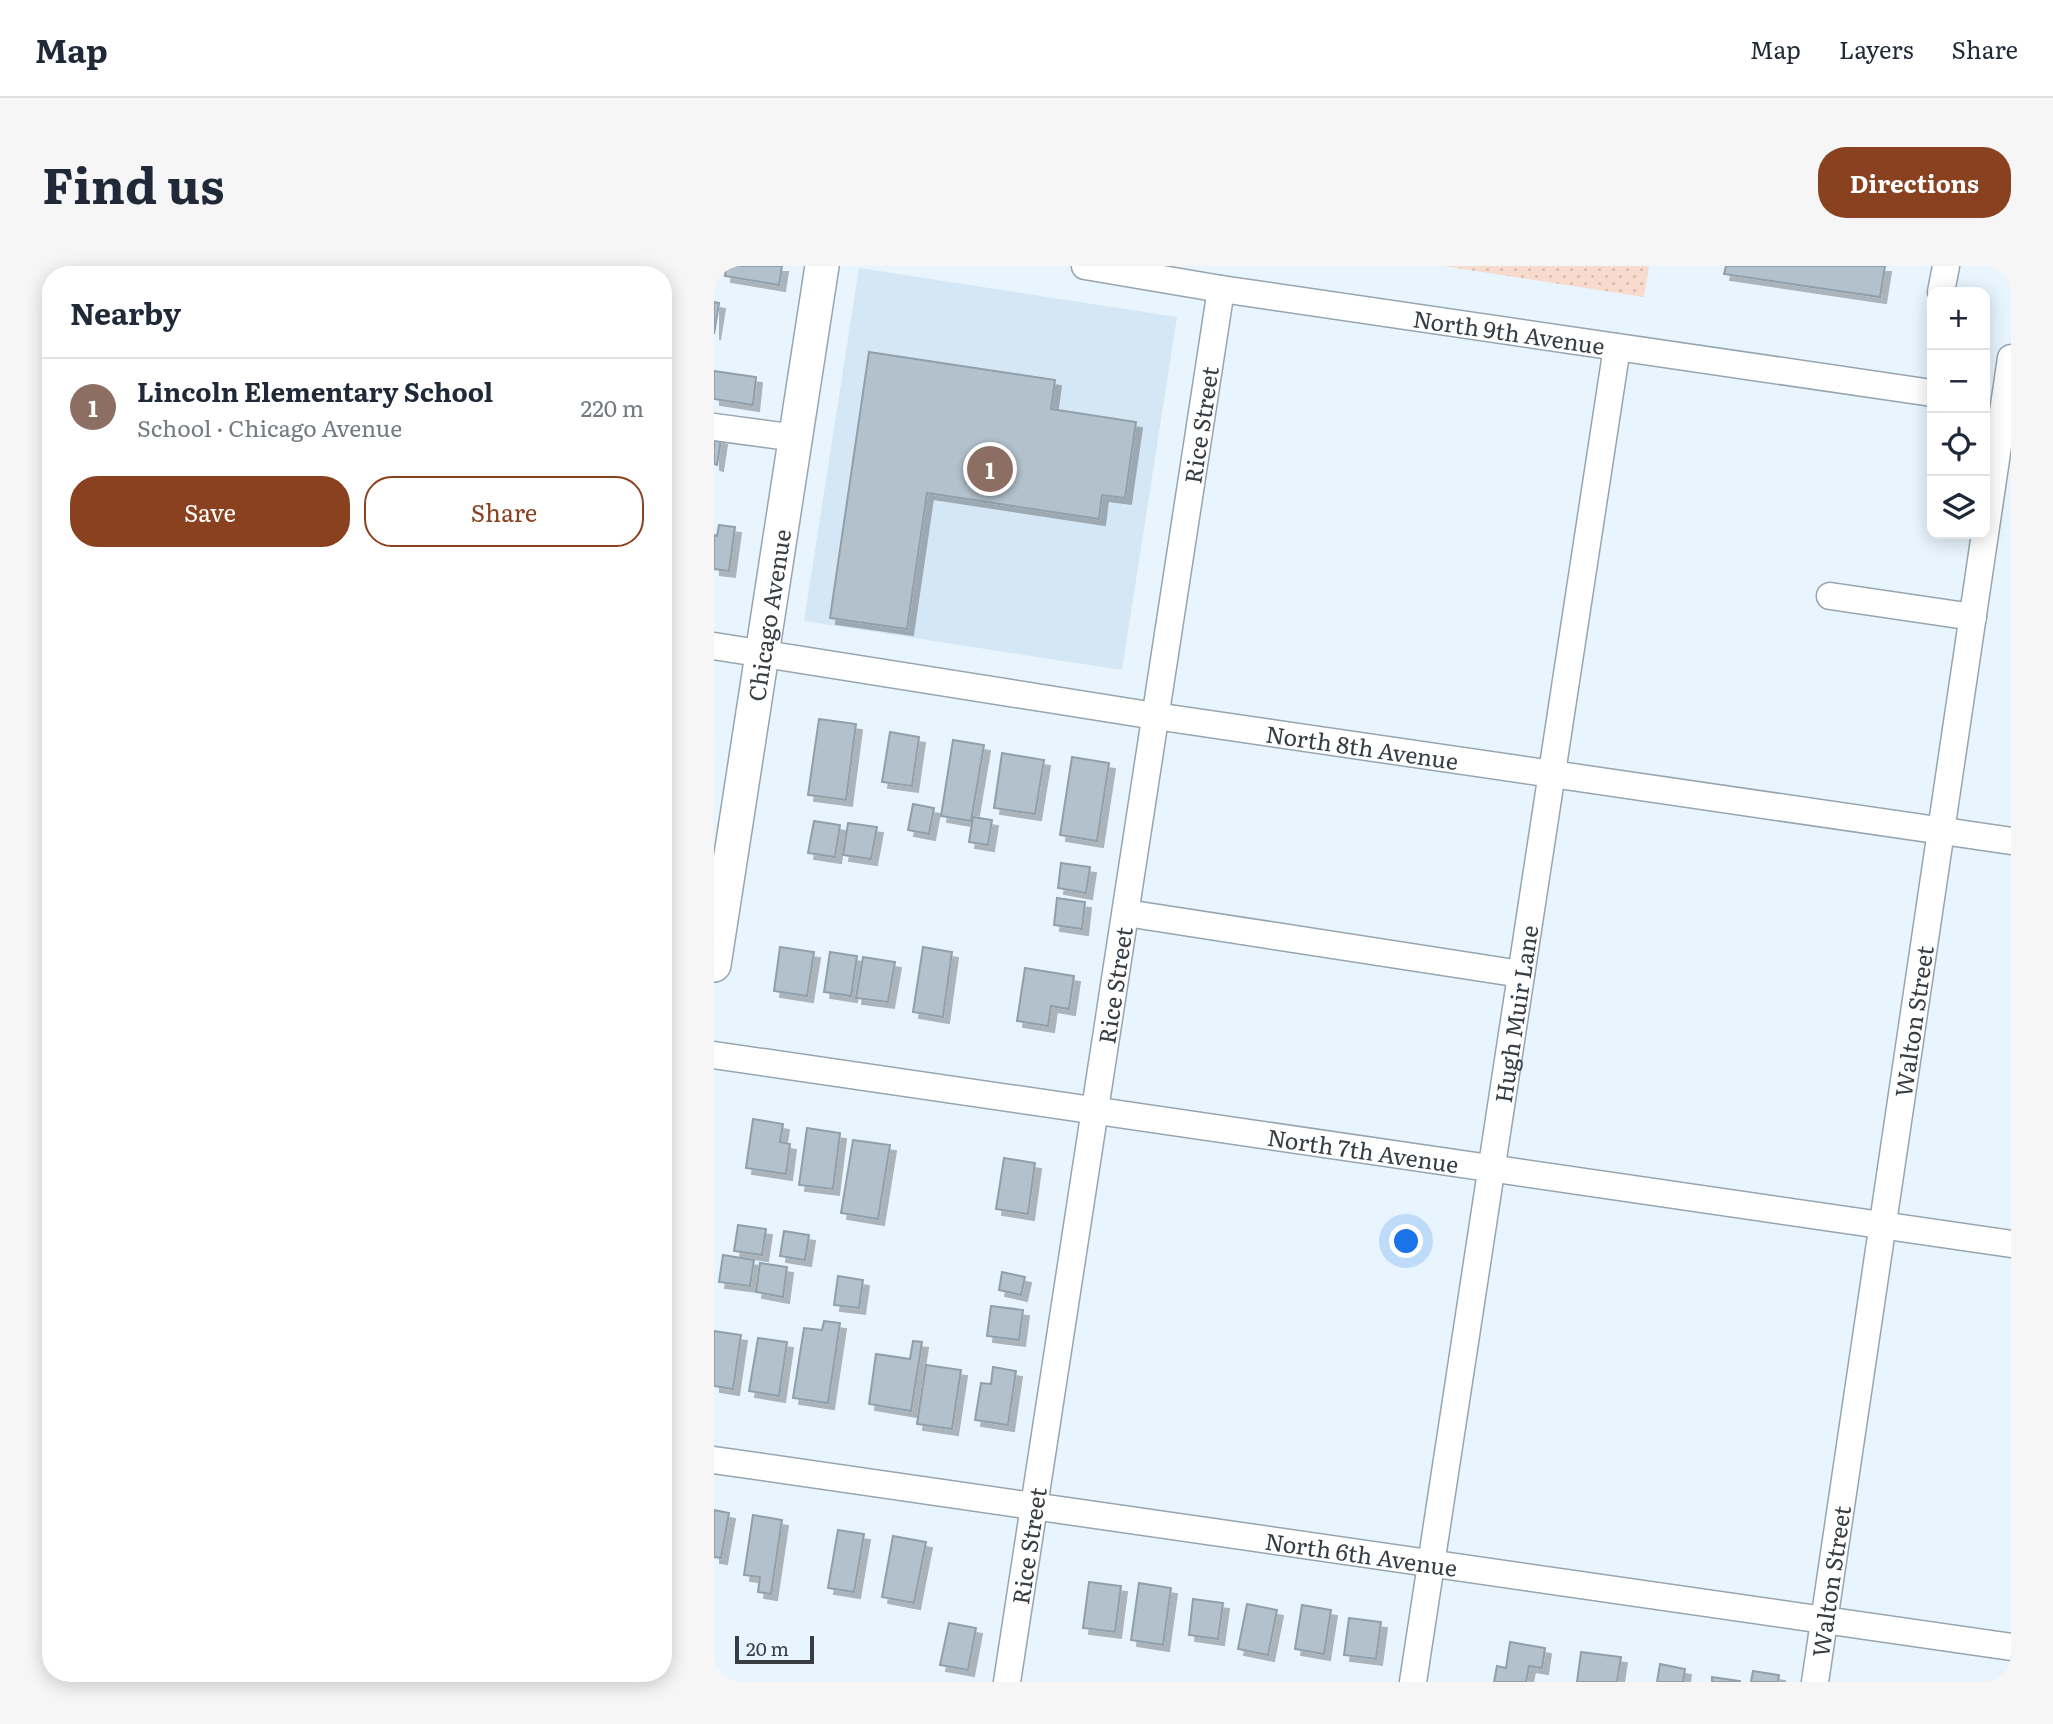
<!DOCTYPE html>
<meta charset="utf-8">
<style>
body{margin:0;font-family:Literata,serif;background:#f6f6f7;color:#1f2937}
.controls{position:absolute;right:21px;top:21px;display:grid;overflow:hidden;border-radius:14px;box-shadow:0 4px 18px #0003}
.controls button{width:63px;height:63px;display:grid;place-items:center;padding:0;border:0;border-bottom:2px solid #e0e1e3;background:#fff;color:#1f2937;font:35px sans-serif}
.scale{position:absolute;left:21px;bottom:18px;width:79px;box-sizing:border-box;padding-left:7px;border:4px solid #373d42;border-top:0;font-size:19px;line-height:24px;white-space:nowrap;color:#373d42;-webkit-text-stroke:5px #e8f5fe;paint-order:stroke}
.you{position:absolute;left:693px;top:976px;width:24px;height:24px;margin:-18px;border:5px solid #fff;border-radius:50%;background:#1a73e8;box-shadow:0 0 0 10px #1a73e833}
.badge{display:grid;place-items:center;width:46px;height:46px;border-radius:50%;background:#89411f;color:#fff;font-size:23px;font-weight:700}
.pin{position:absolute;translate:-50% -50%;border:4px solid #fff;box-shadow:0 2px 7px #0006}
.list{margin:0;padding:0;list-style:none}
h2{display:flex;justify-content:space-between;align-items:center;height:91px;margin:0;padding:0 28px;font-size:30px}
h2 small{font-size:23px;font-weight:400;color:#747a83}
.list li{display:grid;grid-template-columns:46px 1fr auto;gap:21px;align-items:center;box-sizing:border-box;height:98px;padding:0 28px;border-top:2px solid #e0e1e3}
.list b{display:block;font-size:26px;white-space:nowrap}
.list p{margin:0;font-size:23px;white-space:nowrap;color:#747a83}
.list em{font-size:23px;font-style:normal;color:#747a83}
.actions{display:flex;gap:14px;padding:21px 28px}
.actions a{flex:1;padding:16px 0;border:2px solid #89411f;border-radius:28px;text-align:center;font-size:24px;color:#89411f}
.actions .main{background:#89411f;color:#fff}
.icon{flex:none;width:38px;height:38px;fill:none;stroke:currentColor;stroke-width:2;stroke-linecap:round;stroke-linejoin:round}
.map{position:relative;flex:none;width:1297px;height:1416px;overflow:hidden;border-radius:28px}
header{display:flex;align-items:center;gap:42px;box-sizing:border-box;height:98px;padding:0 35px;background:#fff;border-bottom:2px solid #e0e1e3}
header strong{font-size:33px}
nav{display:flex;gap:38px;margin-inline-start:auto;font-size:24px}
.intro{display:flex;align-items:center;justify-content:space-between;box-sizing:border-box;height:168px;padding:0 42px}
h1{margin:0;font-size:49px}
.button{padding:18px 32px;border-radius:28px;background:#89411f;color:#fff;font-size:24px;font-weight:700}
main{display:flex;gap:42px;padding:0 42px}
aside{flex:1;background:#fff;border-radius:28px;box-shadow:0 4px 18px #0003}
.map>svg:first-child{display:block}
.built{fill:#d5e7f4}
.park{fill:url(#park-dots)}
.building{fill:#b2c1cc;stroke:#909fa9;stroke-width:2;filter:url(#shadow)}
.lines{fill:none;stroke-linecap:round;stroke-linejoin:round}
.minor-casing{stroke:#96a5af;stroke-width:29}
.major-casing{stroke:#96a5af;stroke-width:36}
.minor{stroke:#fff;stroke-width:26}
.major{stroke:#fff;stroke-width:33}
.labels{text-anchor:middle;dominant-baseline:central;stroke-width:7;stroke-linejoin:round;paint-order:stroke}
.street-label{font-size:23px;fill:#373d42;stroke:#e8f5fe}
</style>
<header>
<strong>Map</strong>
<nav><a>Map</a><a>Layers</a><a>Share</a></nav>
</header>
<div class="intro"><h1>Find us</h1><a class="button">Directions</a></div>
<main>
<aside>
<h2>Nearby<small></small></h2>
<ul class="list">
<li><span class="badge" style="background:#8d6e63">1</span><div><b>Lincoln Elementary School</b><p>School · Chicago Avenue</p></div><em>220 m</em></li>
</ul>
<div class="actions"><a class="main">Save</a><a>Share</a></div>
</aside>
<div class="map">
<svg width="1297" height="1416" viewBox="0 0 1297 1416">
<defs>
<pattern id="park-dots" width="8" height="8" patternUnits="userSpaceOnUse" patternTransform="scale(1.75)"><rect width="8" height="8" fill="#f9dbce"/><path d="M2 2h.1M6 6h.1" fill="none" stroke="#d6bdb2" stroke-width="1.8" stroke-linecap="round"/></pattern>
<filter id="shadow"><feDropShadow dx="6" dy="6" stdDeviation="0" flood-color="#0004"/></filter>
</defs>
<rect width="100%" height="100%" fill="#e8f5fe"/>
<!-- built -->
<path class="built" d="M145,2L463,51L408,404L90,355Z"/>
<!-- park -->
<path class="park" d="M729,0H935L930,31Z"/>
<!-- building -->
<g class="building">
<path d="M12,0H68L65,19L11,10Z"/>
<path d="M1012,0H1171L1166,31L1010,8Z"/>
<path d="M0,36L5,37L0,68Z"/>
<path d="M155,86L341,114L337,143L422,156L411,232L388,229L385,253L213,227L193,363L116,352Z"/>
<path d="M0,105L42,111L39,139L0,133Z"/>
<path d="M0,171L7,173L3,199L0,198Z"/>
<path d="M5,259L21,261L15,305L0,303V269L3,270Z"/>
<path d="M105,453L142,458L132,534L94,529Z"/>
<path d="M176,466L205,471L198,520L168,516Z"/>
<path d="M239,474L270,479L257,555L227,550Z"/>
<path d="M288,487L330,494L321,548L280,542Z"/>
<path d="M358,491L395,497L383,575L346,569Z"/>
<path d="M199,538L220,542L215,568L194,564Z"/>
<path d="M259,551L278,554L274,579L255,576Z"/>
<path d="M100,555L126,559L121,591L94,587Z"/>
<path d="M134,557L163,561L157,593L129,589Z"/>
<path d="M347,597L376,601L372,627L344,622Z"/>
<path d="M343,632L371,636L368,663L340,659Z"/>
<path d="M66,681L100,686L93,730L60,725Z"/>
<path d="M209,681L238,686L229,751L199,746Z"/>
<path d="M116,686L143,690L137,730L110,726Z"/>
<path d="M149,691L181,696L174,736L142,732Z"/>
<path d="M311,702L360,710L355,743L337,740L334,760L303,755Z"/>
<path d="M39,853L69,858L66,876L76,878L72,908L32,902Z"/>
<path d="M93,862L126,867L119,923L85,919Z"/>
<path d="M139,874L176,879L164,953L127,947Z"/>
<path d="M290,892L321,897L314,948L282,943Z"/>
<path d="M24,959L52,963L48,989L20,985Z"/>
<path d="M70,965L95,969L91,994L66,990Z"/>
<path d="M9,989L40,994L36,1020L5,1016Z"/>
<path d="M46,997L73,1001L69,1031L42,1026Z"/>
<path d="M288,1006L311,1011L307,1029L285,1024Z"/>
<path d="M124,1010L149,1014L145,1042L120,1039Z"/>
<path d="M277,1040L309,1044L305,1074L273,1070Z"/>
<path d="M110,1055L126,1057L114,1137L79,1132L90,1062L108,1064Z"/>
<path d="M0,1065L27,1069L19,1123L0,1120Z"/>
<path d="M44,1072L73,1076L65,1130L35,1125Z"/>
<path d="M199,1075L208,1076L197,1145L155,1138L162,1088L196,1093Z"/>
<path d="M212,1099L247,1104L238,1163L203,1158Z"/>
<path d="M279,1101L302,1105L294,1159L261,1154L267,1117L277,1118Z"/>
<path d="M0,1244L15,1247L7,1292L0,1291Z"/>
<path d="M39,1249L68,1254L57,1328L44,1326L46,1311L30,1309Z"/>
<path d="M124,1264L150,1268L140,1326L114,1322Z"/>
<path d="M179,1270L212,1276L200,1337L168,1331Z"/>
<path d="M375,1316L407,1320L401,1366L369,1362Z"/>
<path d="M425,1317L457,1322L449,1379L417,1374Z"/>
<path d="M479,1333L509,1337L504,1373L475,1369Z"/>
<path d="M533,1338L563,1344L554,1389L524,1383Z"/>
<path d="M588,1339L617,1344L610,1388L581,1383Z"/>
<path d="M635,1352L667,1356L662,1393L630,1389Z"/>
<path d="M235,1357L262,1362L254,1404L226,1399Z"/>
<path d="M796,1376L831,1382L828,1402L815,1400L812,1416H780L783,1400L792,1402Z"/>
<path d="M867,1386L907,1391L903,1416H863Z"/>
<path d="M946,1398L971,1403L969,1416H943Z"/>
<path d="M1039,1405L1065,1409L1064,1416H1037Z"/>
<path d="M998,1411L1026,1415V1416H998Z"/>
</g>
<g class="lines">
<!-- minor casing -->
<g class="minor-casing">
<g id="minor">
<path id="s1" d="M371,0L507,23L1218,127"/>
<path d="M1227,26L1232,0"/>
<path d="M0,161L82,172"/>
<path d="M1116,330L1259,351"/>
<path id="s2" d="M0,380L441,450L1297,575"/>
<path d="M412,647L807,708"/>
<path id="s3" d="M0,789L1297,978"/>
<path id="s4" d="M0,1194L1297,1381"/>
<path id="s5" d="M293,1416L507,23"/>
<path id="s6" d="M699,1416L903,81"/>
<path id="s7" d="M1101,1416L1297,92"/>
</g>
</g>
<!-- major casing -->
<g class="major-casing">
<g id="major">
<path id="s8" d="M0,699L108,0"/>
</g>
</g>
<!-- minor -->
<use href="#minor" class="minor"/>
<!-- major -->
<use href="#major" class="major"/>
</g>
<g class="labels">
<!-- street labels -->
<g class="street-label">
<text stroke="none"><textPath href="#s1" startOffset="429">North 9th Avenue</textPath></text>
<text stroke="none"><textPath href="#s5" startOffset="1272">Rice Street</textPath></text>
<text stroke="none"><textPath href="#s8" startOffset="354">Chicago Avenue</textPath></text>
<text stroke="none"><textPath href="#s2" startOffset="656">North 8th Avenue</textPath></text>
<text stroke="none"><textPath href="#s5" startOffset="705">Rice Street</textPath></text>
<text stroke="none"><textPath href="#s6" startOffset="676">Hugh Muir Lane</textPath></text>
<text stroke="none"><textPath href="#s7" startOffset="668">Walton Street</textPath></text>
<text stroke="none"><textPath href="#s3" startOffset="656">North 7th Avenue</textPath></text>
<text stroke="none"><textPath href="#s5" startOffset="138">Rice Street</textPath></text>
<text stroke="none"><textPath href="#s4" startOffset="654">North 6th Avenue</textPath></text>
<text stroke="none"><textPath href="#s7" startOffset="102">Walton Street</textPath></text>
</g>
</g>
</svg>
<div class="controls">
<button>+</button>
<button>−</button>
<button><svg class="icon" aria-label="locate" viewBox="0 0 24 24"><circle cx="12" cy="12" r="6"/><path d="M12 2v4M12 18v4M2 12h4M18 12h4"/></svg></button>
<button><svg class="icon" aria-label="layers" viewBox="0 0 24 24"><path d="M12 4l9 5-9 5-9-5zM3 14l9 5 9-5"/></svg></button>
</div>
<div class="scale">20 m</div>
<div class="you"></div>
<div class="pin badge" style="left:276px;top:203px;background:#8d6e63">1</div>
</div>
</main>
